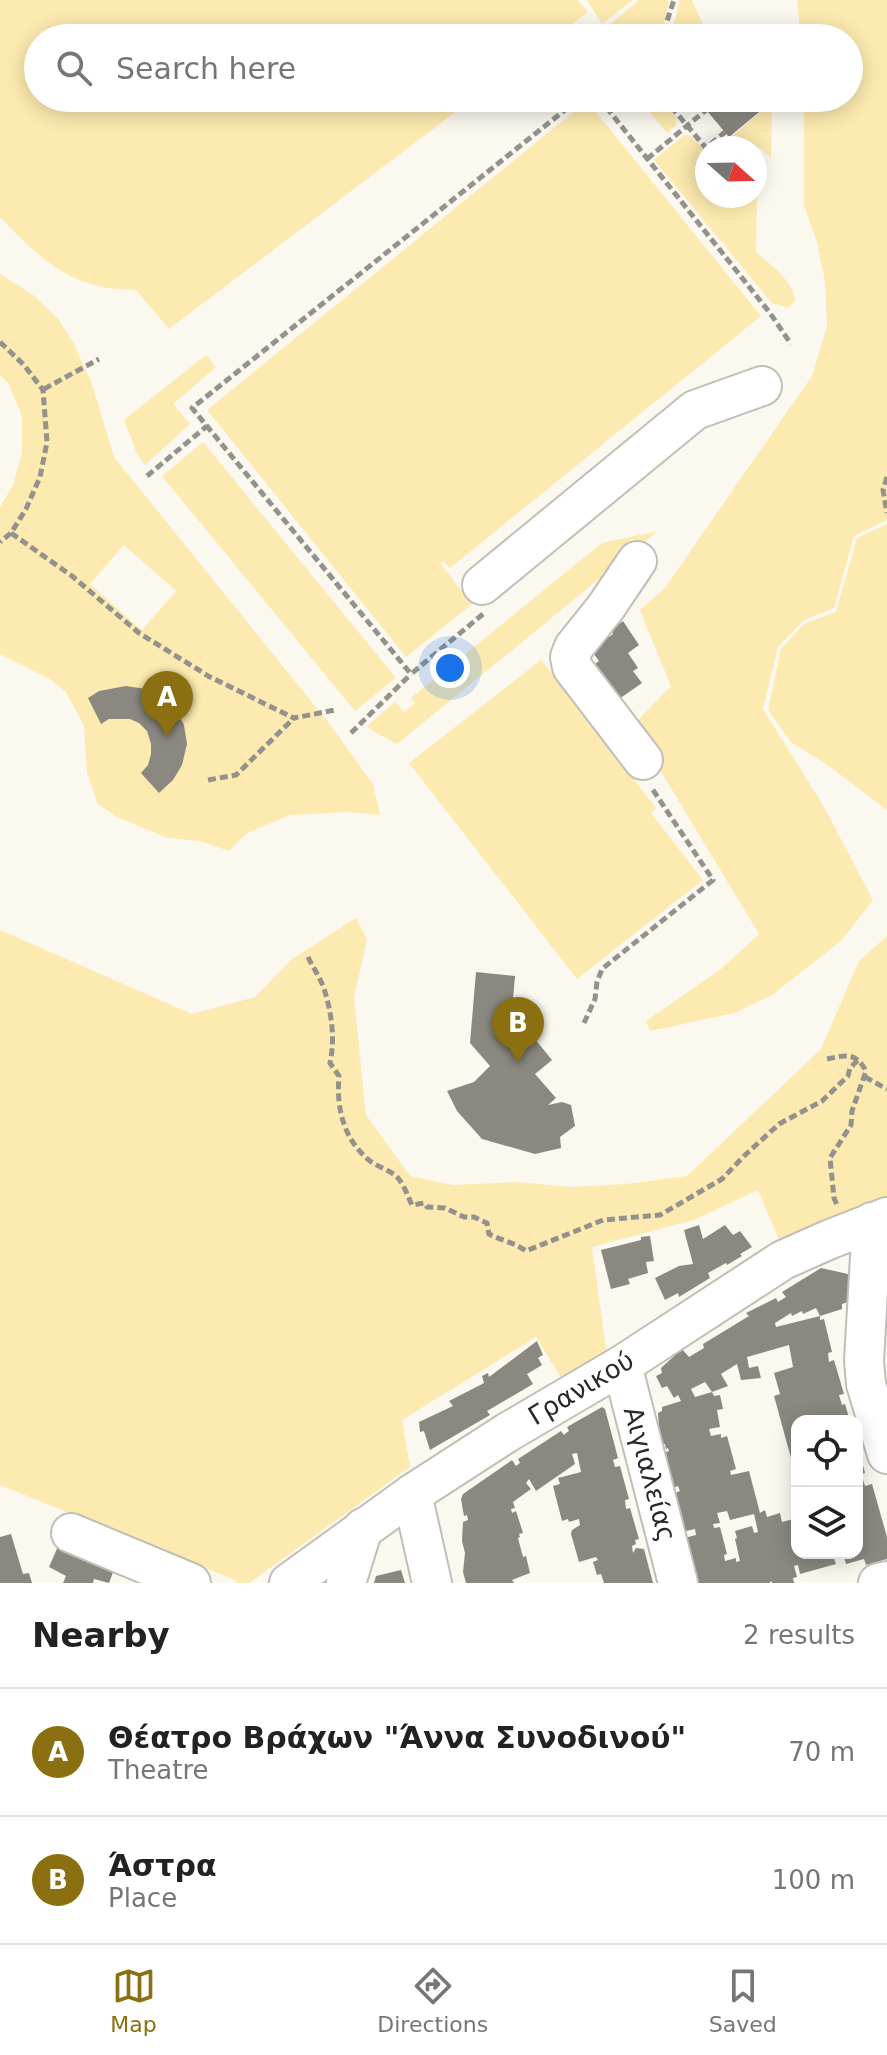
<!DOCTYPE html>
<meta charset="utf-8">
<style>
body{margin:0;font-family:"DejaVu Sans",sans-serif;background:#f2f2f2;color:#222}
.controls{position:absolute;right:24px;bottom:24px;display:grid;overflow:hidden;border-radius:16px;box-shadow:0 4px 20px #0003}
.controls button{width:72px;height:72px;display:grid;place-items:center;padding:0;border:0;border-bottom:2px solid #e0e0e0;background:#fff;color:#222;font:40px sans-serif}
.compass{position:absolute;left:695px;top:136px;width:72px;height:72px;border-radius:50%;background:#fff;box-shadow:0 4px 20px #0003;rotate:110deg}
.you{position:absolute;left:450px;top:668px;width:28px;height:28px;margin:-20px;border:6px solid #fff;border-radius:50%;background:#1a73e8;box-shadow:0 0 0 12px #1a73e833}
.badge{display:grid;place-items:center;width:52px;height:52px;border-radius:50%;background:#8a7011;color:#fff;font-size:26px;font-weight:700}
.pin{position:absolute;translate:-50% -66px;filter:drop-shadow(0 2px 4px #0008)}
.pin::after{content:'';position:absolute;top:42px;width:28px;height:24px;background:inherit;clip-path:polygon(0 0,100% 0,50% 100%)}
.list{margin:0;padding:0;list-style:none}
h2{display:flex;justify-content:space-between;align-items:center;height:104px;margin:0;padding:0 32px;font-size:34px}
h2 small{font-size:26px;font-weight:400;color:#767676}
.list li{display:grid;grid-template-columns:52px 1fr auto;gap:24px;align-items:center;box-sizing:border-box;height:128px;padding:0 32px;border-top:2px solid #e0e0e0}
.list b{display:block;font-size:30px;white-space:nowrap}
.list p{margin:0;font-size:26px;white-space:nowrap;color:#767676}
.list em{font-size:26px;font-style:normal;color:#767676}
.icon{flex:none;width:44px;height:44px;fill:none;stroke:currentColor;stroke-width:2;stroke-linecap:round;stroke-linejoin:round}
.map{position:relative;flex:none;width:887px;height:1583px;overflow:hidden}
.search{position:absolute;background:#fff;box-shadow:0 4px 20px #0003;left:24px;right:24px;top:24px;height:88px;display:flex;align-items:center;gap:20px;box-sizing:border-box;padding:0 28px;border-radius:44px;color:#767676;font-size:30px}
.sheet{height:360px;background:#fff}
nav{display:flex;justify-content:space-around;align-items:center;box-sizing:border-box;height:112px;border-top:2px solid #e0e0e0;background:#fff;font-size:22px;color:#767676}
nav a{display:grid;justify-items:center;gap:4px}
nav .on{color:#8a7011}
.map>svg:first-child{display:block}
.green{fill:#fdeab0;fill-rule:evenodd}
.building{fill:#8a8881;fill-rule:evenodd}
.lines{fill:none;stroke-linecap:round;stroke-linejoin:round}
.minor-casing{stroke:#c1beb7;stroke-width:42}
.path{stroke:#94928d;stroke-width:5;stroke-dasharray:8 4;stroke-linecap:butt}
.minor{stroke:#fff;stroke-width:38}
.labels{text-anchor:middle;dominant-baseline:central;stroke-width:7;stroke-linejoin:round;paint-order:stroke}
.street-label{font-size:26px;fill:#2a2926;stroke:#fff}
</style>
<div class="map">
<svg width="887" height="1583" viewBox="0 0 887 1583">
<rect width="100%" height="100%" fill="#fbf8f0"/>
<!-- green -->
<g class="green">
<path d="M0,0H577L588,12L553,38H38V98H474L169,329L136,290C124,289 110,289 98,286C58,277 27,246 0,217Z"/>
<path d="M587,0H633L602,24Z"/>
<path d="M639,0H667L669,2L664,23L647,38H594Z"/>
<path d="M680,0H692L702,23L717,38H661L673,27Z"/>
<path d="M797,0H887V520L854,536L834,608L804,620L778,647L763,709L823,805L873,900L842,940L772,995L734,1013L650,1031L646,1021L721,969L759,934L633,725L671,686L640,610L664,589L812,376L827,326L825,281L817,242L804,206V98H849V38H801Z"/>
<path d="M647,98H666L663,101L677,118L676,125L667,133L647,109L652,104Z"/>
<path d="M759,98H772L771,158L758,146L756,252C770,265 793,280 795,300L789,308L772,303L654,160L684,135H690L707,152V196H755V148H712L725,137L728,140L766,107Z"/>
<path d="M587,101L761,316L450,568L443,561L440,563L472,604L406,657L207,410Z"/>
<path d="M0,274L32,294L58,319L73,342L92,384L114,457L332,727L373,784L380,815L349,812L290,815L247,833L229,851L200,841L167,838L115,816L98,804L87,773L84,725L65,691L48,678L0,654V507L13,485L22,453V416L8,383L0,375ZM124,545L176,591L142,630L90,584Z"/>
<path d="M206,355L216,367L173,404L190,424L145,465L137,454L124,420Z"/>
<path d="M203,442L396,678L355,711L162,476Z"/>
<path d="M887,524V810L829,766L791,742L768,710L781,649L804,624L836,612L857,538Z"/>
<path d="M658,531L397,744L373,731L367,726L395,702L404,712L415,703L411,698L602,543Z"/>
<path d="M541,660L656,808L651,813L703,880L577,979L409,763Z"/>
<path d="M356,918L367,939L354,998L366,1115L410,1176L453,1185L517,1182L571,1187L626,1184L687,1176L821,1049L859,961L887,936V1203L781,1244L758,1190L694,1220L592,1247L607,1356L562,1379L536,1337L402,1420L410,1467L249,1583H237L235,1580L0,1485V930L192,1014L255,997L292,959Z"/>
</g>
<!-- building -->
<g class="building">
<path d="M696,98H756L764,108L729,137Z"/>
<path d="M623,621L639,645L628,653L638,668L633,671L642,683L619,699L588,669L599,661L591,650L613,634L611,630Z"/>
<path d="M126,686L146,689L165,697L176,710L184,725L187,744L182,765L173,780L159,793L141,773L148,765L151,754V744L147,731L139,723L130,719H109L101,724L88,698L99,691Z"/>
<path d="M476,972L515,976L512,1011L552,1060L535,1074L556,1098L548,1105L562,1102L571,1105L575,1126L560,1137L561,1148L535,1154L482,1139L457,1111L447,1091L474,1082L490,1066L470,1043Z"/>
<path d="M699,1225L703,1239L725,1225L733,1235L740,1231L752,1247L740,1254L742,1256L727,1265L726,1263L708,1273L710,1278L679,1297L678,1293L665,1300L655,1278L679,1266L693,1264L684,1230Z"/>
<path d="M650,1236L654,1261L646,1262L648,1273L628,1279L630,1284L611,1289L601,1250L641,1240V1237Z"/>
<path d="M821,1268L848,1274L851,1278L848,1302L842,1304V1309L820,1316L816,1308L803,1314L802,1311L792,1316L791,1313L775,1323L776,1327L820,1316V1320L824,1319L832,1352L828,1353L829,1362L834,1360L844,1394L839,1395L842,1405L845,1404L850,1421H797V1456L791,1458L774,1396L780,1394L774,1373L793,1367L789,1345L747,1357L749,1368L758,1366L761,1378L741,1380L737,1364L721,1374L728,1386L712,1392L705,1382L691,1389L695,1397L712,1392L714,1396L720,1395L723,1409L717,1410L720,1427L709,1429L711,1436L721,1434V1438L727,1436L736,1469L730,1471L731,1475L749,1471L760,1513L765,1510L767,1517L780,1513L782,1522L797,1518V1553L841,1554L833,1556L836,1564L800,1574L798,1565L794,1566L797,1577L793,1578L794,1583H772V1581L769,1583H697L684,1538L696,1535L695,1529L682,1532L672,1494L680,1491L678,1486L670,1489L660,1454L669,1451L668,1448L666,1449L665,1444L660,1445L658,1413L662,1411V1407L681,1401L678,1395L674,1398L667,1386L662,1388L656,1376L662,1373L661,1368L682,1349L689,1357L704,1348L703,1344L749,1316L746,1313L776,1298L778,1302L786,1297L782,1292ZM727,1511L730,1520L754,1514L758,1532L754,1533L752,1526L735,1531L737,1538L735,1539L740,1561L736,1562V1558L725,1561L724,1555L727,1554L720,1527L714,1528L713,1524L720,1523L717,1513Z"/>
<path d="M537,1341L543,1355L538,1358L542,1365L527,1374L533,1384L487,1411L490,1415L430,1450L424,1431L420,1432L419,1422L453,1406L449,1401L484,1383L482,1376L488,1373L489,1377Z"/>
<path d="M602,1407L605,1409L618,1458L613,1460L614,1463L615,1467L620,1466L629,1499L625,1500L626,1509L630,1508L639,1539L635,1540L636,1544L632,1546L633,1553L636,1548L644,1549L653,1583H604L601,1574L597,1575L593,1562L598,1560L596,1557L579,1562L571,1534L572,1530L580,1525L579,1519L569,1522L568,1519L562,1521L553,1486L560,1484L558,1478L581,1472L577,1453L572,1454L575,1464L536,1491L529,1479L526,1483L531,1489L513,1502L515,1508L511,1509L512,1513L516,1511L523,1533L519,1534L520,1537L518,1538L523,1557L526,1556L530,1573L512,1580L514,1583H466L463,1572L465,1553L462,1541L463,1522L468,1520L467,1515L464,1516L461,1499L463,1494L512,1460L516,1466L520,1463L518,1459L561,1431L564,1435L566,1433L569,1431L567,1427Z"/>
<path d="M858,1446L865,1473L861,1474L865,1486L872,1484L887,1537V1559L866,1565L864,1559L846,1564L843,1553H857Z"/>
<path d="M11,1534L23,1574L29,1573L32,1583H0V1537Z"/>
<path d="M59,1544L115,1567L109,1583L94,1579L93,1583H63L66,1576L49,1567Z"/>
<path d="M401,1570L405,1583H374L376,1576Z"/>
</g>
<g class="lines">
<!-- minor casing -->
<g class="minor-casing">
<g id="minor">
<path d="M637,561L606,607L574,647L570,657L572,667L643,760"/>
<path d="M482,585L695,410L762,386"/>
<path d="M872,1222L864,1361L866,1384L887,1454"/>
<path d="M622,1365L678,1583"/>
<path d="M412,1494L432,1583"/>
<path d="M71,1533L191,1583"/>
<path d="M289,1583L412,1494L508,1432L622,1365L783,1260L828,1240L887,1217"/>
<path d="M346,1583L363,1528"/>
<path d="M878,1583L887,1581"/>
</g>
</g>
<!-- path -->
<g class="path">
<path d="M652,38L665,27L674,0"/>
<path d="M599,98L770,313L791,344"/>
<path d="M673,98L668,103L706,148L725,132"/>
<path d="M647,159L706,110"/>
<path d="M0,342L24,365L43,390L47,442L40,477L26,509L11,533L0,542"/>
<path d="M44,389L99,359"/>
<path d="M147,476L207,426"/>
<path d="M887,477L883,490L887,513"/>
<path d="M11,533L72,576L139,633L210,677L294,718L335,710"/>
<path d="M483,614L411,674L192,408L580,98"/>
<path d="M351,733L411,674"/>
<path d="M208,780L236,775L294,718"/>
<path d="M308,957C313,968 322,980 325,992C332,1015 335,1040 330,1063L339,1076C336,1109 344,1140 370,1161C378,1167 390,1170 397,1177C404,1184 408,1197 412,1205L424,1203L427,1207L445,1208L464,1217H474L487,1223L489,1234C502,1241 514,1242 526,1251L603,1220L660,1215L722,1179L744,1156L779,1124L822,1101L848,1076L850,1068L859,1059"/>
<path d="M584,1023L595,999L597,982L602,969L713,880L651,787"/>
<path d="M827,1059C846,1055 856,1052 866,1071L852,1111L851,1125L830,1158L834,1198L837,1205"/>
<path d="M865,1077L887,1089"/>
</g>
<!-- minor -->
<use href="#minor" class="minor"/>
</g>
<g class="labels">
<!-- street labels -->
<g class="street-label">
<text transform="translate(581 1388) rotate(-31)">Γρανικού</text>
<text transform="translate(650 1474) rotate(75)">Αιγιαλείας</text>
</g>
</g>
</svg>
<div class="controls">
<button><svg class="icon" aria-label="locate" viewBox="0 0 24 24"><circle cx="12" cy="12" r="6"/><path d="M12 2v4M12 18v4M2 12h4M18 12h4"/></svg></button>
<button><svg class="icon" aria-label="layers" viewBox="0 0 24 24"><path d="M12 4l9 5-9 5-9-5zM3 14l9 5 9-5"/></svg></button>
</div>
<svg class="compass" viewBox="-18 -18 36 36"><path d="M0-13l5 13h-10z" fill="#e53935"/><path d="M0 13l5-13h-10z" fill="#767676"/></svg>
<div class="you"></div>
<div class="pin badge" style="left:167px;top:737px">A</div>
<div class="pin badge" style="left:518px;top:1063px">B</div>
<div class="search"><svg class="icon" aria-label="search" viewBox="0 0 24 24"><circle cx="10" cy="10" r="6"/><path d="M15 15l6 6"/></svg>Search here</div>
</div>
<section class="sheet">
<h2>Nearby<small>2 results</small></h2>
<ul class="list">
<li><span class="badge">A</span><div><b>Θέατρο Βράχων &quot;Άννα Συνοδινού&quot;</b><p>Theatre</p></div><em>70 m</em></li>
<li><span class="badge">B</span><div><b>Άστρα</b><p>Place</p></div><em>100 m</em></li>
</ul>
</section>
<nav>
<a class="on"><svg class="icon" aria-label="map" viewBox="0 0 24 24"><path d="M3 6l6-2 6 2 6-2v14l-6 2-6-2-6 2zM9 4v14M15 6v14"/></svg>Map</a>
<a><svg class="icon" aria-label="directions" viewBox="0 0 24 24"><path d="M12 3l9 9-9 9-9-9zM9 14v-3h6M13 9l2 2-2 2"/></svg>Directions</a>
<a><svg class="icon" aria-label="saved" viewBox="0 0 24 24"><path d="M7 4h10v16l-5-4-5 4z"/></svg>Saved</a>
</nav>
